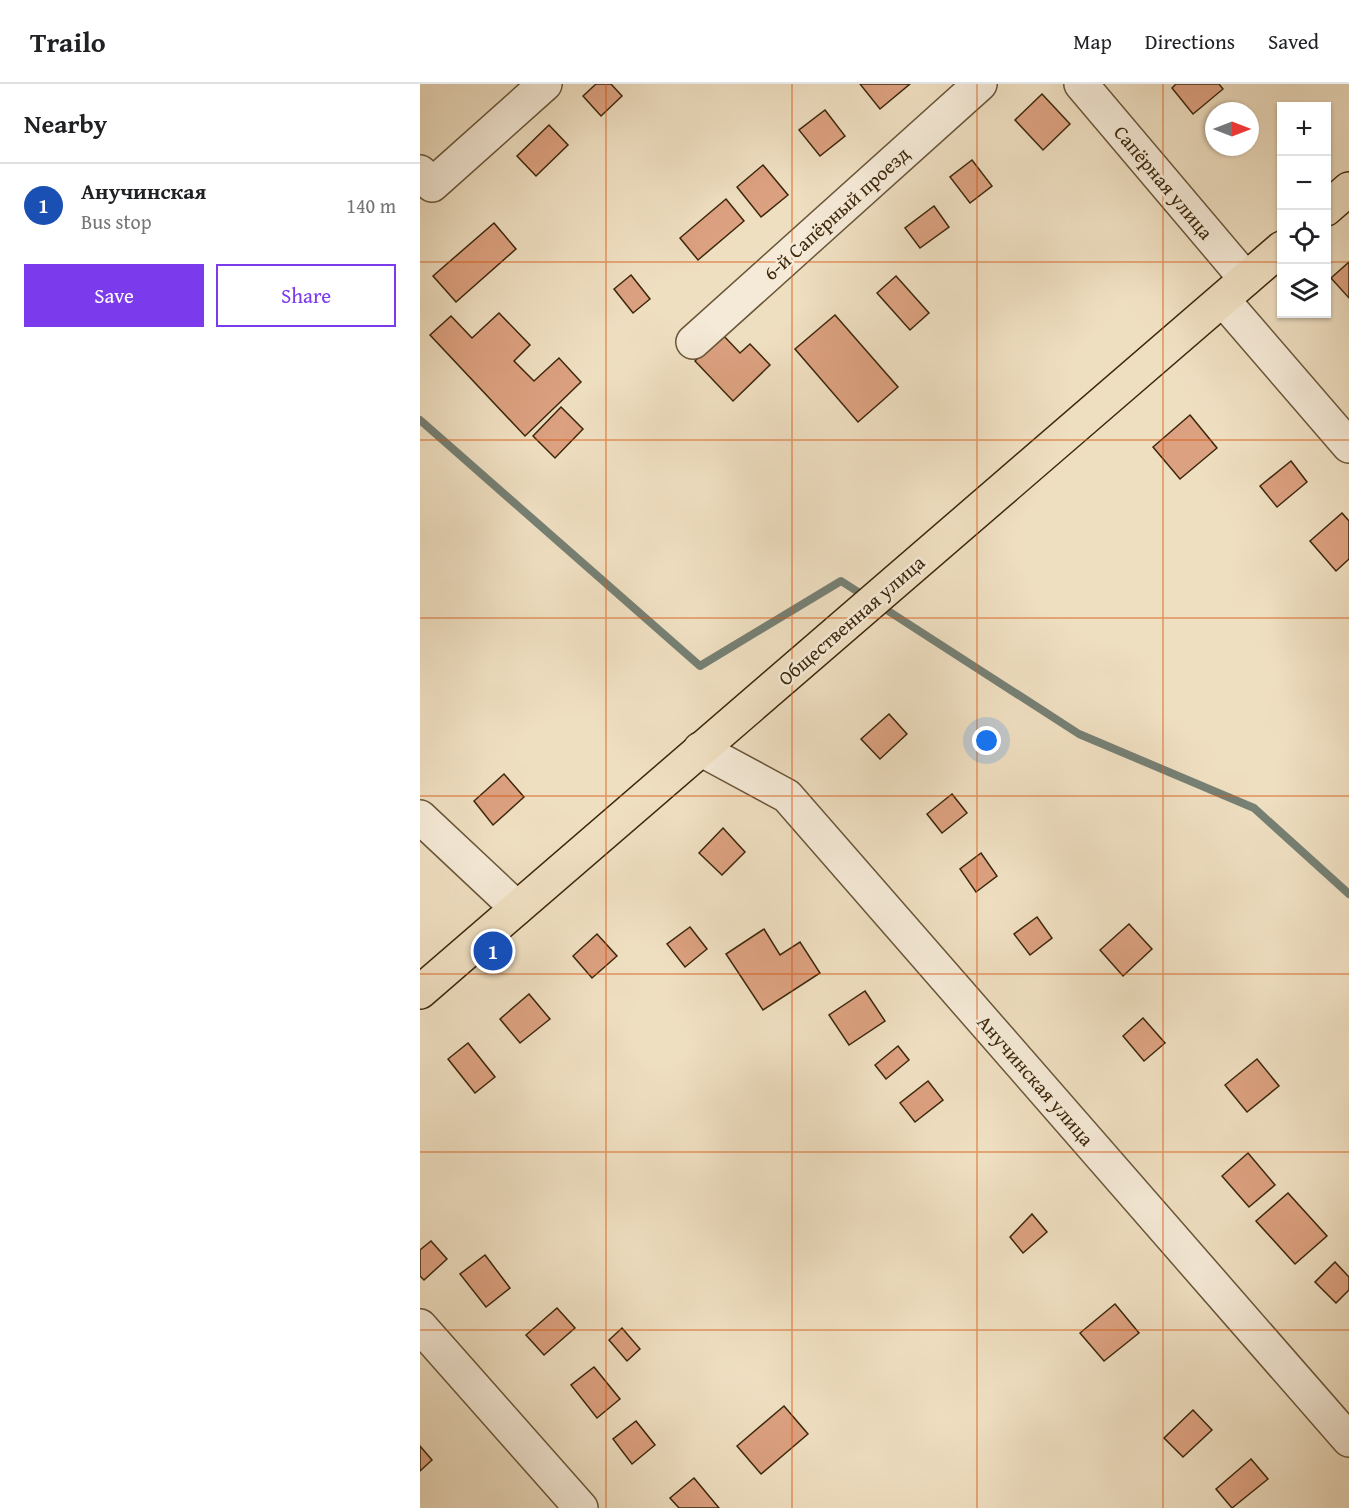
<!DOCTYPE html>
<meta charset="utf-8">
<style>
body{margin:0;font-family:"Gentium Book Plus",serif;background:#f6f6f6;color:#202124}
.controls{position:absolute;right:18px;top:18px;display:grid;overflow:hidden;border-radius:0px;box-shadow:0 2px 4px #0004}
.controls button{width:54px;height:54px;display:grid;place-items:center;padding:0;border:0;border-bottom:2px solid #e0e0e0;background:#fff;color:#202124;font:30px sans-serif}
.compass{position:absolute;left:785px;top:18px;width:54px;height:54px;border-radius:50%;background:#fff;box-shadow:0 2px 4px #0004;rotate:90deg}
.you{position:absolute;left:567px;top:657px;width:21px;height:21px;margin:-15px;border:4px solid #fff;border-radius:50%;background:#1a73e8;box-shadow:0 0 0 9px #1a73e833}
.badge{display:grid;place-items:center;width:39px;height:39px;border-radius:50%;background:#7c3aed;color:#fff;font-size:20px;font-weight:700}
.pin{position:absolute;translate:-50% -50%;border:3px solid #fff;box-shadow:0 2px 6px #0006}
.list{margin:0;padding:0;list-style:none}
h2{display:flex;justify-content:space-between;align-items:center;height:78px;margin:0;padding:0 24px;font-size:26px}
h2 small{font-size:20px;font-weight:400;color:#757577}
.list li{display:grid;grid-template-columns:39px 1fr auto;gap:18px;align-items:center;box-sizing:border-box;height:84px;padding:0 24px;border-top:2px solid #e0e0e0}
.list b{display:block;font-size:22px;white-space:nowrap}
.list p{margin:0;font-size:20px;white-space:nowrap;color:#757577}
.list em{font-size:20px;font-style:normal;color:#757577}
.actions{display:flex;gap:12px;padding:18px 24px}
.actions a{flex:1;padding:14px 0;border:2px solid #7c3aed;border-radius:0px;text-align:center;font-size:21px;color:#7c3aed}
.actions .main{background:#7c3aed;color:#fff}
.icon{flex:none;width:33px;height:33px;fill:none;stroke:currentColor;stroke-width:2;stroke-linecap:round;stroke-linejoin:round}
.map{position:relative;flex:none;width:929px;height:1424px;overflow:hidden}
header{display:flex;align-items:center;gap:36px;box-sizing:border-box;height:84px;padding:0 30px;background:#fff;border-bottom:2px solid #e0e0e0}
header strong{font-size:28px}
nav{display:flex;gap:33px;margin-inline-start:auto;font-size:21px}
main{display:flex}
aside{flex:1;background:#fff}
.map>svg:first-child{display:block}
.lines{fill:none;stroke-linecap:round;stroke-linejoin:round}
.stream{stroke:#768074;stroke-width:8}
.building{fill:#dca180;stroke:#3d280c;stroke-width:1.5}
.minor-casing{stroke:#6a5639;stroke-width:36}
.major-casing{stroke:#3d280c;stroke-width:36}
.minor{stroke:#f5ead7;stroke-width:33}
.major{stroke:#efdfc1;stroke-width:33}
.grid{fill:none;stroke:#d7540c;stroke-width:1.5;stroke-opacity:0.55}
.labels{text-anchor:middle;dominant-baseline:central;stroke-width:5;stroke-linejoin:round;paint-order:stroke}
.street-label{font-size:20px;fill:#3d280c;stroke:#f5ead7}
</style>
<header>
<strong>Trailo</strong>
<nav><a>Map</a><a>Directions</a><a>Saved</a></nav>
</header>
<main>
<aside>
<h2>Nearby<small></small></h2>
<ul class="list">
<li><span class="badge" style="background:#1a4fb4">1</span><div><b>Анучинская</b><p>Bus stop</p></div><em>140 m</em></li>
</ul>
<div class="actions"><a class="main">Save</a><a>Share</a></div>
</aside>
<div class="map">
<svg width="929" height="1424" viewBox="0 0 929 1424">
<rect width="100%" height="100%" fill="#efdfc1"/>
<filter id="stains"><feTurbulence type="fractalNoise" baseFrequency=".00333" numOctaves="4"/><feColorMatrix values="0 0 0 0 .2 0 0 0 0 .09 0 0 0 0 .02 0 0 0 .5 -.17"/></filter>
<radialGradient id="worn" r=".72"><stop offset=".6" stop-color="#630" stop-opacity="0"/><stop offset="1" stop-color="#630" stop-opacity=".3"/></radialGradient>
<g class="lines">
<!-- stream -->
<g class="stream">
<path d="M0,336L280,582L421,497L446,513"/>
<path d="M459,521L659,650L834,724L929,810"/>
</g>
</g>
<!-- building -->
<g class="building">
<path d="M176,0H191L202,12L181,32L163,12Z"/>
<path d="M440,0H490L460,25Z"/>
<path d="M756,0H799L803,5L773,30L752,4Z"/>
<path d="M622,10L650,40L623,66L595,36Z"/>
<path d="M405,26L425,52L400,72L379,46Z"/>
<path d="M129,41L148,61L116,92L97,72Z"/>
<path d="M552,76L572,102L550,119L530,93Z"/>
<path d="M343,81L368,111L341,133L317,103Z"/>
<path d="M306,115L324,137L278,176L260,154Z"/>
<path d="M514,122L529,143L500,164L485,144Z"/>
<path d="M74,139L96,165L36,218L13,192Z"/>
<path d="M929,178V214L911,194Z"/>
<path d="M211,191L230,215L213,229L194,205Z"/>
<path d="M476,192L509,229L490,246L457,209Z"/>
<path d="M79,229L110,261L94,277L114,297L139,274L161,298L105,352L10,251L31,232L52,254Z"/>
<path d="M415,231L478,303L438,338L375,265Z"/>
<path d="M302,250L320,269L330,260L350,281L313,317L275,277Z"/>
<path d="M141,323L163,345L135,374L113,352Z"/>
<path d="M770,331L797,364L760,395L733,363Z"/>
<path d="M871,377L887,398L857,423L840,402Z"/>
<path d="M922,429L929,437V475L916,487L890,457Z"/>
<path d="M469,630L487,650L460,675L441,655Z"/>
<path d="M84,690L104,713L73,741L54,717Z"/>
<path d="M532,710L547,729L522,749L507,730Z"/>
<path d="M303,744L325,768L302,791L279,769Z"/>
<path d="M561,769L577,792L556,808L540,785Z"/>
<path d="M617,833L632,854L610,871L594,850Z"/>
<path d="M709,840L732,865L703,892L680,866Z"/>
<path d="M270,843L287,865L265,883L247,860Z"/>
<path d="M344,845L360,871L380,858L400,889L343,926L306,870Z"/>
<path d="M177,850L197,872L172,894L153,872Z"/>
<path d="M445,907L465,937L429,961L409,931Z"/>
<path d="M109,910L130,935L100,959L80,935Z"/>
<path d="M723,934L745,959L724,977L703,952Z"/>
<path d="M48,959L75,993L55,1009L28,975Z"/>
<path d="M478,962L489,976L466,995L455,981Z"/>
<path d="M837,975L859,1002L827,1028L805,1001Z"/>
<path d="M508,997L523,1016L495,1038L480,1019Z"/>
<path d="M828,1069L855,1101L829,1123L802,1092Z"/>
<path d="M868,1109L907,1152L875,1180L836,1137Z"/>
<path d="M612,1130L627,1148L603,1169L590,1153Z"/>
<path d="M11,1157L27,1175L4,1196L0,1192V1166Z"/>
<path d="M65,1171L90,1204L66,1223L40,1190Z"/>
<path d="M915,1178L929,1193V1206L916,1219L895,1198Z"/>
<path d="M695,1220L719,1249L684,1277L660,1249Z"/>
<path d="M137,1224L155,1244L124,1271L106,1251Z"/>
<path d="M202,1244L220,1265L207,1277L189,1256Z"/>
<path d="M174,1283L200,1315L177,1334L151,1301Z"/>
<path d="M364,1322L388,1350L341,1390L317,1362Z"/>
<path d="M773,1326L792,1346L763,1373L744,1354Z"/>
<path d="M216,1337L235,1361L212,1380L193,1355Z"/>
<path d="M0,1362L12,1376L0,1387Z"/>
<path d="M831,1375L848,1395L812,1424L796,1405Z"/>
<path d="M274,1394L299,1424H259L250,1414Z"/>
</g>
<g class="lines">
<!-- minor casing -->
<g class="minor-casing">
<g id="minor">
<path d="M661,0L826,195"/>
<path d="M0,88L12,101L125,0"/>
<path d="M803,216L929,362"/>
<path d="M273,258L560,0"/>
<path d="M280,665L367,712L929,1356"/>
<path d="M0,733L97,824"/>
<path d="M0,1242L161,1424"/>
</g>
</g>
<!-- major casing -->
<g class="major-casing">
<g id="major">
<path d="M906,125L929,105"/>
<path d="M0,908L862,164"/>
</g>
</g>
<!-- minor -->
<use href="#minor" class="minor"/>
<!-- major -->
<use href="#major" class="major"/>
</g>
<!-- grid -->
<path class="grid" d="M186,0V1424M372,0V1424M557,0V1424M743,0V1424M0,178H862M906,178H929M0,356H929M0,534H929M0,712H929M0,890H929M0,1068H929M0,1246H929"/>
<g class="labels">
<!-- street labels -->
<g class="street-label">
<text transform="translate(744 98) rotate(50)">Сапёрная улица</text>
<text transform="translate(416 129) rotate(-42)">6-й Сапёрный проезд</text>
<text transform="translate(431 536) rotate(-41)">Общественная улица</text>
<text transform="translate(616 996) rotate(49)">Анучинская улица</text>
</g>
</g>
<rect width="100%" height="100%" filter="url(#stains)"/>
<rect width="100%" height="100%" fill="url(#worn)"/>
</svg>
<div class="controls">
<button>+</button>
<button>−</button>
<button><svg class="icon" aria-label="locate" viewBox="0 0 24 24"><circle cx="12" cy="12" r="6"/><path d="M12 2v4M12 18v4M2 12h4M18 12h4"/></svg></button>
<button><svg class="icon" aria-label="layers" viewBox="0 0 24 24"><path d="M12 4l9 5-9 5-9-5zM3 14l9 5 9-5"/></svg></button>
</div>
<svg class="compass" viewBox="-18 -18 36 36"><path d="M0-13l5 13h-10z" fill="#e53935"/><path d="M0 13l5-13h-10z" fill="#757577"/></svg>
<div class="you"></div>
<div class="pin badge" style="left:73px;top:867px;background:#1a4fb4">1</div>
</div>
</main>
